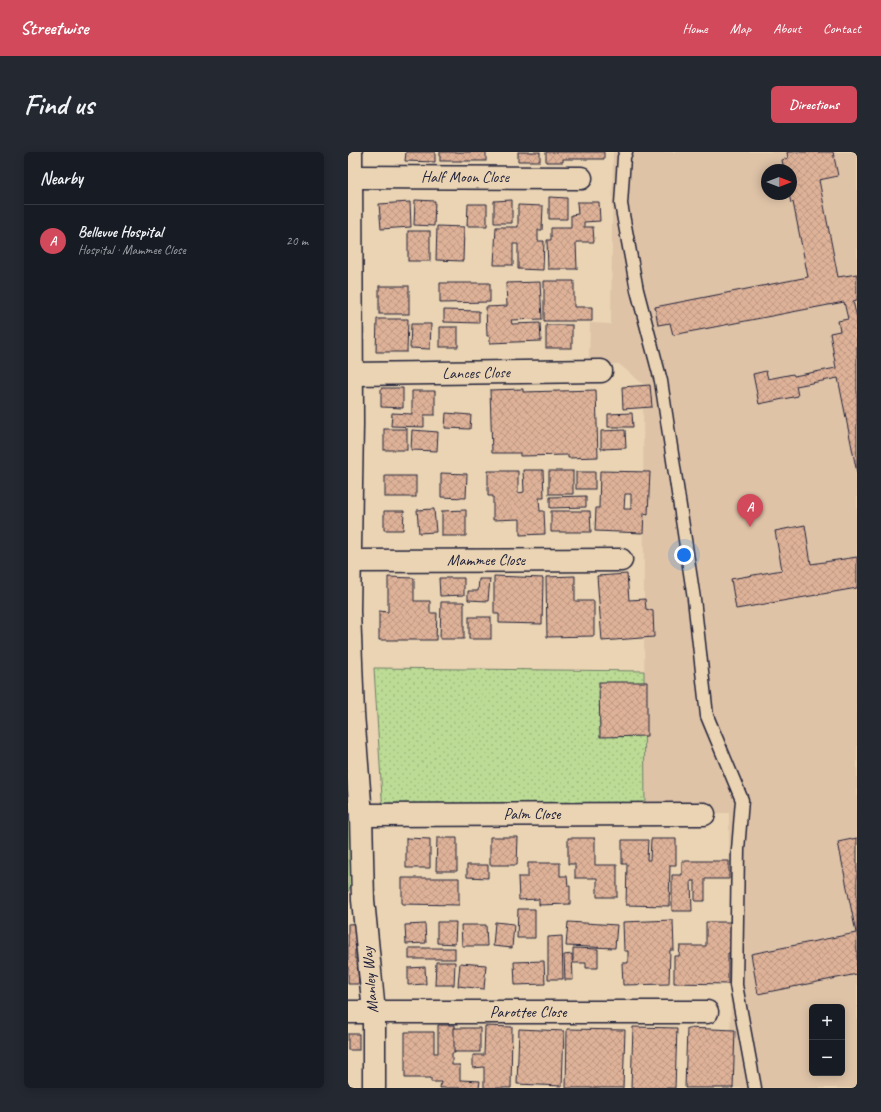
<!DOCTYPE html>
<meta charset="utf-8">
<style>
body{margin:0;font-family:Caveat,sans-serif;background:#242831;color:#f1f3f6}
.controls{position:absolute;right:12px;bottom:12px;display:grid;overflow:hidden;border-radius:6px;box-shadow:0 2px 10px #0003}
.controls button{width:36px;height:36px;display:grid;place-items:center;padding:0;border:0;border-bottom:1px solid #363941;background:#171b24;color:#f1f3f6;font:20px sans-serif}
.compass{position:absolute;left:413px;top:12px;width:36px;height:36px;border-radius:50%;background:#171b24;box-shadow:0 2px 10px #0003;rotate:90deg}
.you{position:absolute;left:336px;top:403px;width:14px;height:14px;margin:-10px;border:3px solid #fff;border-radius:50%;background:#1a73e8;box-shadow:0 0 0 6px #1a73e833}
.badge{display:grid;place-items:center;width:26px;height:26px;border-radius:50%;background:#d1495b;color:#fff;font-size:13px;font-weight:700}
.pin{position:absolute;translate:-50% -33px;filter:drop-shadow(0 1px 2px #0008)}
.pin::after{content:'';position:absolute;top:21px;width:14px;height:12px;background:inherit;clip-path:polygon(0 0,100% 0,50% 100%)}
.list{margin:0;padding:0;list-style:none}
h2{display:flex;justify-content:space-between;align-items:center;height:52px;margin:0;padding:0 16px;font-size:17px}
h2 small{font-size:13px;font-weight:400;color:#9ea1a6}
.list li{display:grid;grid-template-columns:26px 1fr auto;gap:12px;align-items:center;box-sizing:border-box;height:72px;padding:0 16px;border-top:1px solid #363941}
.list b{display:block;font-size:15px;white-space:nowrap}
.list p{margin:0;font-size:13px;white-space:nowrap;color:#9ea1a6}
.list em{font-size:13px;font-style:normal;color:#9ea1a6}
.map{position:relative;flex:none;width:509px;height:936px;overflow:hidden;border-radius:6px}
header{display:flex;align-items:center;gap:24px;box-sizing:border-box;height:56px;padding:0 20px;background:#d1495b;color:#fff}
header strong{font-size:19px}
nav{display:flex;gap:22px;margin-inline-start:auto;font-size:14px}
.intro{display:flex;align-items:center;justify-content:space-between;box-sizing:border-box;height:96px;padding:0 24px}
h1{margin:0;font-size:28px}
.button{padding:10px 18px;border-radius:6px;background:#d1495b;color:#fff;font-size:14px;font-weight:700}
main{display:flex;gap:24px;padding:0 24px}
aside{flex:1;background:#171b24;border-radius:6px;box-shadow:0 2px 10px #0003}
.map>svg:first-child{display:block}
.built{fill:#dec3a7;fill-rule:evenodd}
.park{fill:url(#park-dots);stroke:#6f7f68}
.pitch{fill:#bcdc95;stroke:#6f7f68}
.building{fill:url(#building-cross-hatch);stroke:#22223b;fill-rule:evenodd}
.lines{fill:none;stroke-linecap:round;stroke-linejoin:round}
.lane-casing{stroke:#22223b;stroke-width:15}
.street-casing{stroke:#22223b;stroke-width:25}
.lane{stroke:#ead4b3;stroke-width:12}
.street{stroke:#ead4b3;stroke-width:22}
.labels{text-anchor:middle;dominant-baseline:central;stroke-width:3;stroke-linejoin:round;paint-order:stroke}
.street-label{font-size:16px;fill:#22223b;stroke:#ead4b3}
</style>
<header>
<strong>Streetwise</strong>
<nav><a>Home</a><a>Map</a><a>About</a><a>Contact</a></nav>
</header>
<div class="intro"><h1>Find us</h1><a class="button">Directions</a></div>
<main>
<aside>
<h2>Nearby<small></small></h2>
<ul class="list">
<li><span class="badge">A</span><div><b>Bellevue Hospital</b><p>Hospital · Mammee Close</p></div><em>20 m</em></li>
</ul>
</aside>
<div class="map">
<svg width="509" height="936" viewBox="0 0 509 936">
<defs>
<pattern id="park-dots" width="8" height="8" patternUnits="userSpaceOnUse"><rect width="8" height="8" fill="#bcdc95"/><path d="M2 2h.1M6 6h.1" fill="none" stroke="#a1bc81" stroke-width="1.8" stroke-linecap="round"/></pattern>
<pattern id="building-cross-hatch" width="8" height="8" patternUnits="userSpaceOnUse"><rect width="8" height="8" fill="#deb298"/><path d="M0 0l8 8M0 8l8-8" fill="none" stroke="#be9984"/></pattern>
</defs>
<rect width="100%" height="100%" fill="#ead4b3"/>
<filter id="ink" filterUnits="userSpaceOnUse"><feTurbulence type="fractalNoise" baseFrequency=".025" numOctaves="2"/><feDisplacementMap in="SourceGraphic" scale="8" xChannelSelector="R" yChannelSelector="G"/><feConvolveMatrix kernelMatrix="1 2 1 2 8 2 1 2 1" color-interpolation-filters="sRGB"/></filter>
<g filter="url(#ink)">
<!-- built -->
<path class="built" d="M265,0H509V936H383L381,661H297L295,232L271,212L241,213L242,171L263,172ZM419,18H443V42H419ZM464,855H494V921H464Z"/>
<!-- park -->
<path class="park" d="M26,516L296,519L297,661H35Z"/>
<!-- pitch -->
<path class="pitch" d="M0,624L9,722L0,740Z"/>
<!-- building -->
<g class="building">
<path d="M58,0H87V10L57,9Z"/>
<rect x="92" y="0" width="46" height="9"/>
<rect x="170" y="0" width="22" height="9"/>
<path d="M198,0H256V7H215V10H198Z"/>
<path d="M439,0H485L490,24L471,28L490,125L509,122V148L505,149L509,166V321L490,226L448,234L450,244L411,252L405,222L418,219L420,227L445,222L446,224L488,216L482,181L492,179L490,169L500,167L496,150L325,183L322,171L310,173L307,155L460,125L445,50L443,51L441,42H443V18H436L434,8L440,6Z"/>
<path d="M201,45L219,46V67H201Z"/>
<path d="M67,48L87,49L86,74L66,73Z"/>
<path d="M164,48V71H146V49Z"/>
<path d="M62,50L63,75L33,77L31,52Z"/>
<path d="M229,50H251L252,69L236,70V75H245L246,90H228L229,117H200L199,88H203V76H223V63L230,62Z"/>
<path d="M120,52H139V74H119Z"/>
<path d="M170,53L195,54L194,78H190V89H196L195,118L170,117V92H165V113H146L148,75H170Z"/>
<path d="M89,74L116,75L115,109L88,108Z"/>
<rect x="60" y="79" width="22" height="30"/>
<path d="M196,129H226V155H244V169H196Z"/>
<path d="M192,130L194,167L163,168L164,172L192,171L193,189L142,191V184H139L138,155L159,154L158,131Z"/>
<path d="M92,131H142V150L92,151Z"/>
<rect x="31" y="134" width="30" height="28"/>
<path d="M96,158L131,159V171L96,170Z"/>
<path d="M29,167H60L59,200H28Z"/>
<path d="M63,172H83L82,197L62,196Z"/>
<rect x="198" y="173" width="26" height="23"/>
<rect x="92" y="175" width="18" height="20"/>
<path d="M302,233L304,255L275,257L274,235Z"/>
<path d="M33,236H55V256L33,255Z"/>
<path d="M175,237V240L248,238L250,305L220,306V303L172,304V301H144L142,238Z"/>
<path d="M64,239H87V263H76V275L43,274L44,261L64,262Z"/>
<path d="M98,261L123,263L122,277L97,276Z"/>
<path d="M284,261L285,275H260V262Z"/>
<rect x="36" y="277" width="23" height="21"/>
<path d="M64,278L90,280L89,299L63,298Z"/>
<path d="M277,278L278,296L253,297V279Z"/>
<path d="M175,318H195L196,346H191L192,359H196L197,382L172,383V367L145,368V344H140V319H170V341L176,340Z"/>
<rect x="201" y="319" width="24" height="23"/>
<path d="M252,319L302,320L300,362L296,361L295,381L247,379L248,356H251ZM277,342H283V357H276Z"/>
<rect x="228" y="320" width="19" height="17"/>
<path d="M93,321L119,322L118,346L93,345Z"/>
<rect x="37" y="324" width="31" height="21"/>
<path d="M238,344V355L202,356V345Z"/>
<path d="M86,357L88,380L71,381L69,358Z"/>
<path d="M118,358V384H94V359Z"/>
<path d="M36,359H56L55,378H36Z"/>
<path d="M203,359H242L243,380H203Z"/>
<path d="M457,373L463,412L509,405V436L388,457L383,427L434,418L427,379Z"/>
<path d="M279,422L281,448L297,447L298,457L305,459L306,485L254,489L249,424Z"/>
<path d="M146,424L195,426L194,472L151,471V462H146Z"/>
<path d="M227,424V449H246V484L199,485L198,425Z"/>
<path d="M40,425L66,426V449H82V461H89L88,488H31V459L40,460Z"/>
<path d="M91,426H116V443L92,444Z"/>
<path d="M131,427H142L140,449L120,448V439H130Z"/>
<path d="M93,450H116V487H92Z"/>
<rect x="121" y="465" width="22" height="22"/>
<path d="M251,530H299V584L252,585Z"/>
<path d="M142,685H170L169,713H142Z"/>
<path d="M58,686L82,687V716H58Z"/>
<path d="M89,686H109V719H88Z"/>
<path d="M220,686H247V713H269V745H249V726H227V712H220Z"/>
<path d="M509,686V822L410,842L403,802L508,781L490,690Z"/>
<path d="M303,687H328V713H322L321,754L278,753L279,712H274V688H300L299,708H302Z"/>
<path d="M334,709H381V727H357V749H347V729H343L344,759H324V723H334Z"/>
<path d="M180,711H212V724H219L220,734H222V752L191,753V747L171,748L170,725H180Z"/>
<path d="M119,713H140V726L119,725Z"/>
<path d="M54,726H111V753L54,752Z"/>
<path d="M170,757H187V786H169Z"/>
<path d="M325,768L326,798H322L321,832L275,833L274,811H280V799H276L275,770Z"/>
<path d="M89,770H108L107,792L89,791Z"/>
<path d="M147,770L166,772L164,796L145,794Z"/>
<path d="M220,770L269,773L267,796L218,794Z"/>
<path d="M358,770H386L385,801H380V832L326,831V804H331L332,794H358Z"/>
<path d="M14,771L15,798H7V807H9L11,832H0V772Z"/>
<path d="M77,772L78,791L58,792L57,773Z"/>
<path d="M113,773H138L139,794H114Z"/>
<path d="M214,784L215,827H200V785Z"/>
<rect x="61" y="796" width="46" height="11"/>
<path d="M225,796L250,797V816H238V811H225Z"/>
<path d="M224,802L225,828H217L216,803Z"/>
<path d="M196,809L197,832L167,833L166,810Z"/>
<path d="M88,810H107L106,833H87Z"/>
<path d="M112,811L138,813L136,837L110,834Z"/>
<path d="M77,815L78,832L60,833V816Z"/>
<path d="M90,873H107V901H104V913H112V928L132,929L131,936H92L93,930H83V926H57V880H86V901H90Z"/>
<path d="M137,874L164,875L163,936H136V915L125,916V903H136Z"/>
<path d="M285,875L329,876L327,936H283Z"/>
<rect x="106" y="876" width="26" height="24"/>
<path d="M339,876L387,878L385,936H337Z"/>
<path d="M171,877L216,879L214,934L169,932Z"/>
<path d="M219,877L277,878L275,936H218Z"/>
<rect x="0" y="882" width="11" height="16"/>
</g>
<g class="lines">
<!-- lane casing -->
<g class="lane-casing">
<path id="lane" d="M278,0L276,5L273,52L289,138L313,229L346,447L359,564L394,648L390,698L388,833L407,936"/>
</g>
<!-- street casing -->
<g class="street-casing">
<g id="street">
<path d="M3,0L4,272L1,459L5,562L13,663L15,748L26,860V936"/>
<path d="M2,25L233,26"/>
<path d="M3,222L253,219"/>
<path d="M2,409L273,408"/>
<path d="M13,663L356,662"/>
<path d="M0,860H359"/>
</g>
</g>
<!-- lane -->
<use href="#lane" class="lane"/>
<!-- street -->
<use href="#street" class="street"/>
</g>
</g>
<g class="labels">
<!-- street labels -->
<g class="street-label">
<text x="117" y="25">Half Moon Close</text>
<text transform="translate(128 221) rotate(-1)">Lances Close</text>
<text x="138" y="408">Mammee Close</text>
<text x="184" y="662">Palm Close</text>
<text transform="translate(22 828) rotate(-95)">Manley Way</text>
<text x="180" y="860">Parottee Close</text>
</g>
</g>
</svg>
<div class="controls">
<button>+</button>
<button>−</button>
</div>
<svg class="compass" viewBox="-18 -18 36 36"><path d="M0-13l5 13h-10z" fill="#e53935"/><path d="M0 13l5-13h-10z" fill="#9ea1a6"/></svg>
<div class="you"></div>
<div class="pin badge" style="left:402px;top:375px">A</div>
</div>
</main>
